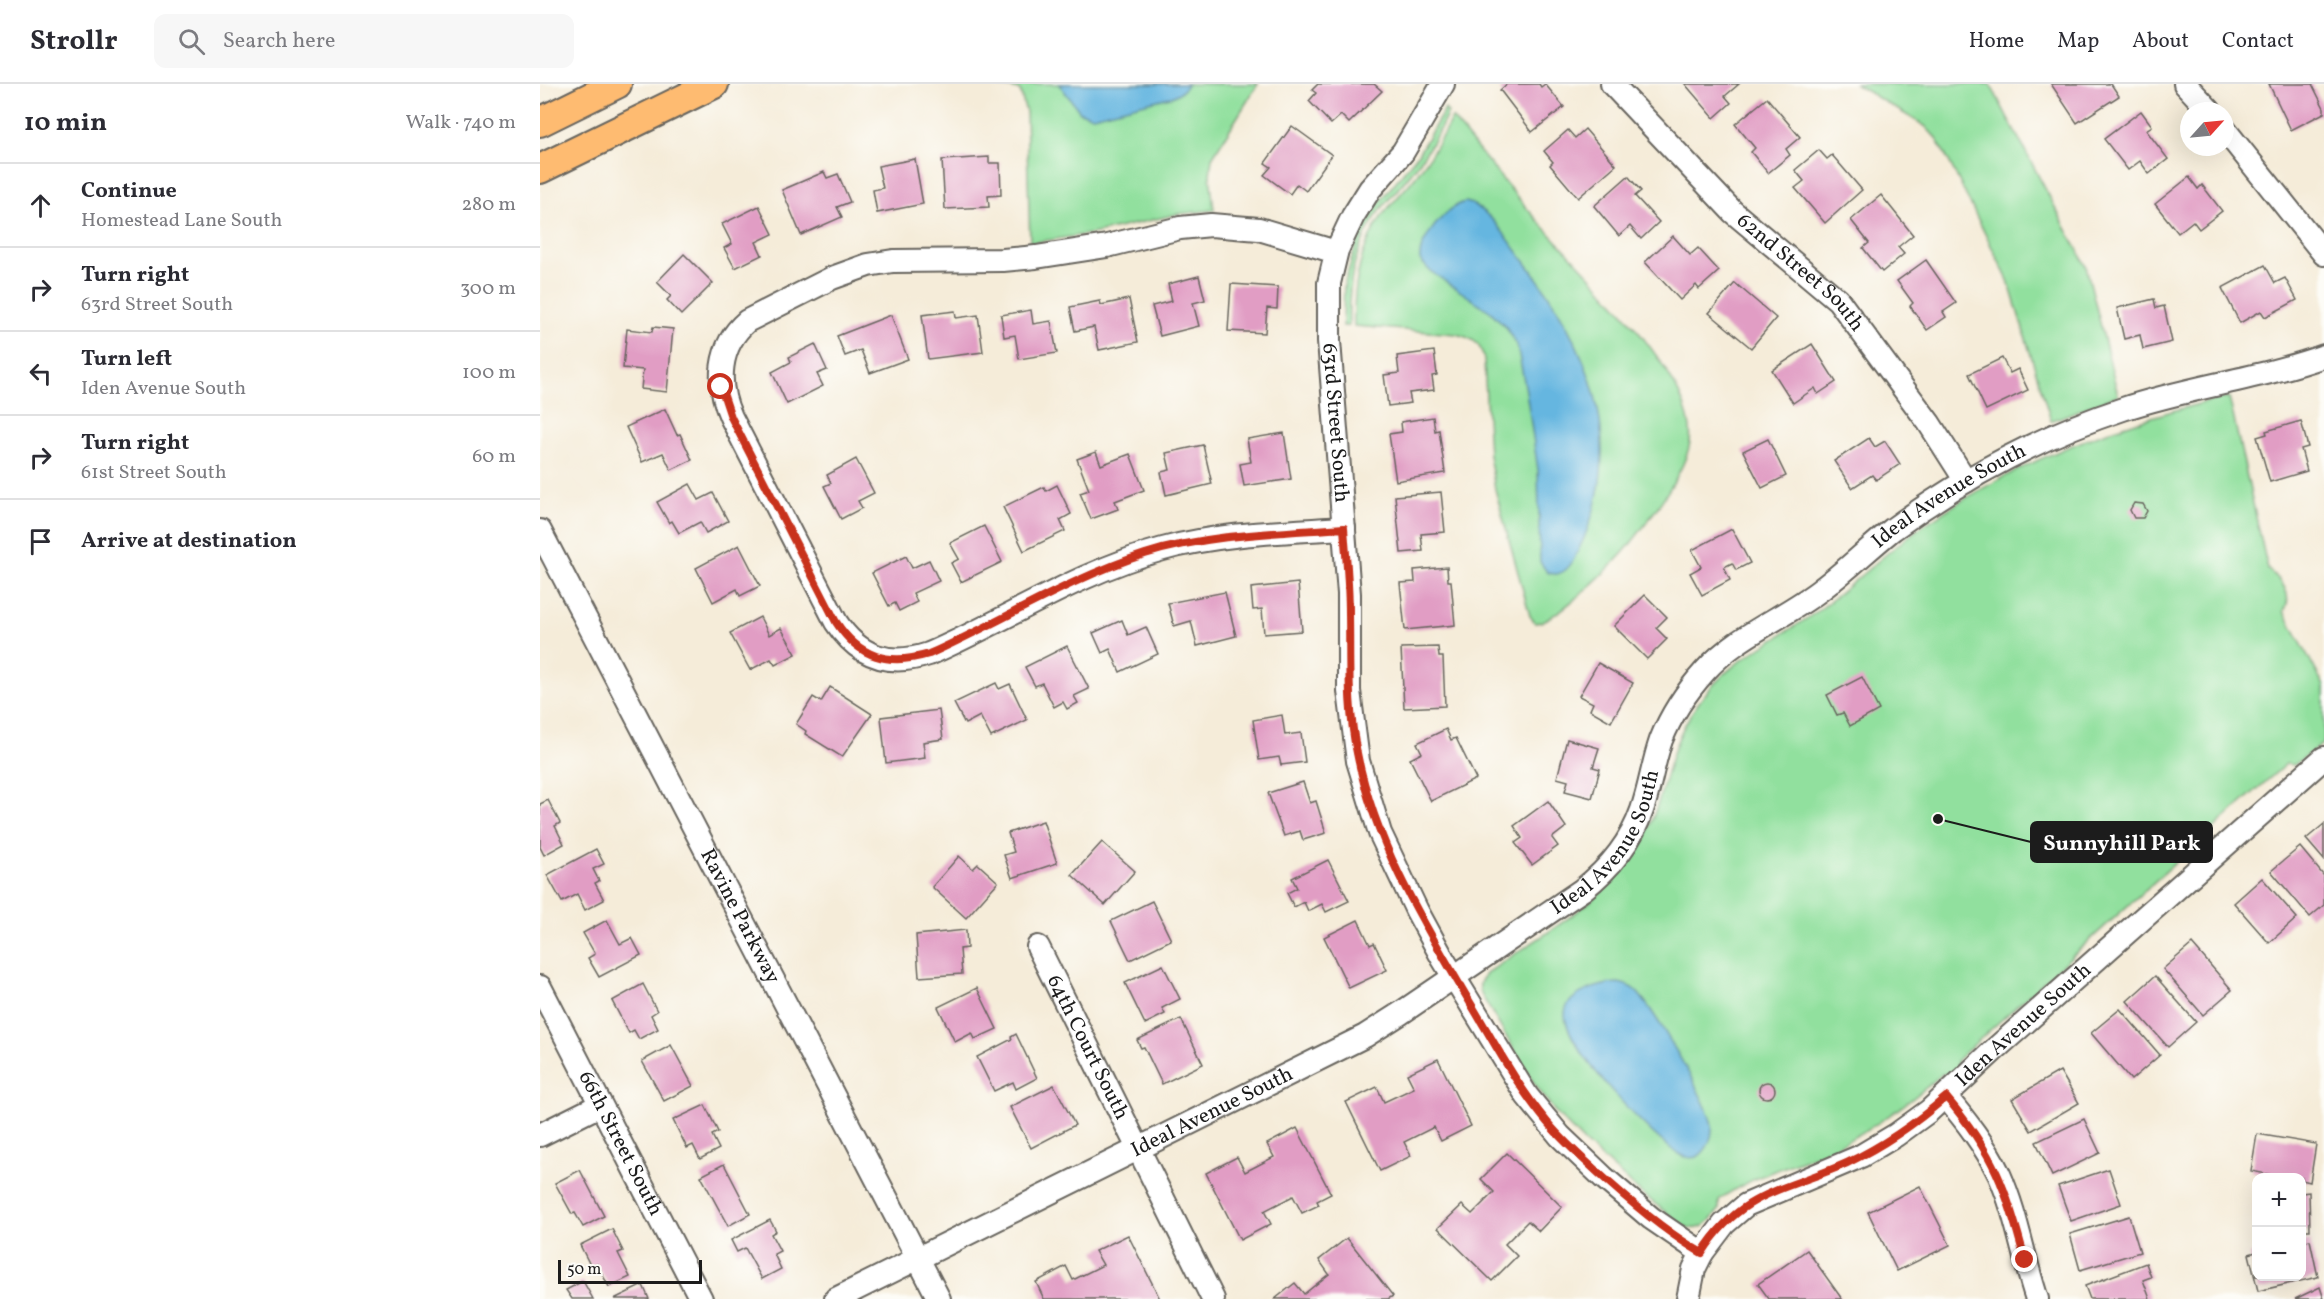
<!DOCTYPE html>
<meta charset="utf-8">
<style>
body{margin:0;font-family:Vollkorn,serif;background:#f7f7f7;color:#2b2b33}
.controls{position:absolute;right:18px;bottom:18px;display:grid;overflow:hidden;border-radius:12px;box-shadow:0 6px 24px #0002}
.controls button{width:54px;height:54px;display:grid;place-items:center;padding:0;border:0;border-bottom:2px solid #e1e1e2;background:#fff;color:#2b2b33;font:30px sans-serif}
.compass{position:absolute;left:1640px;top:18px;width:54px;height:54px;border-radius:50%;background:#fff;box-shadow:0 6px 24px #0002;rotate:63deg}
.scale{position:absolute;left:18px;bottom:15px;width:144px;box-sizing:border-box;padding-left:6px;border:3px solid #1c1c1c;border-top:0;font-size:16px;line-height:21px;white-space:nowrap;color:#1c1c1c;-webkit-text-stroke:4px #fdfcf7;paint-order:stroke}
.stop{position:absolute;width:18px;height:18px;margin:-14px;border:4px solid #c8321e;border-radius:50%;background:#fff}
.stop.end{background:#c8321e;border-color:#fff;box-shadow:0 2px 6px #0008}
.list{margin:0;padding:0;list-style:none}
h2{display:flex;justify-content:space-between;align-items:center;height:78px;margin:0;padding:0 24px;font-size:26px}
h2 small{font-size:20px;font-weight:400;color:#7c7c81}
.list li{display:grid;grid-template-columns:39px 1fr auto;gap:18px;align-items:center;box-sizing:border-box;height:84px;padding:0 24px;border-top:2px solid #e1e1e2}
.list b{display:block;font-size:22px;white-space:nowrap}
.list p{margin:0;font-size:20px;white-space:nowrap;color:#7c7c81}
.list em{font-size:20px;font-style:normal;color:#7c7c81}
.icon{flex:none;width:33px;height:33px;fill:none;stroke:currentColor;stroke-width:2;stroke-linecap:round;stroke-linejoin:round}
.map{position:relative;flex:none;width:1784px;height:1215px;overflow:hidden}
header{display:flex;align-items:center;gap:36px;box-sizing:border-box;height:84px;padding:0 30px;background:#fff;border-bottom:2px solid #e1e1e2}
header strong{font-size:28px}
nav{display:flex;gap:33px;margin-inline-start:auto;font-size:21px}
.search{width:420px;height:54px;background:#f7f7f7;display:flex;align-items:center;gap:15px;box-sizing:border-box;padding:0 21px;border-radius:12px;color:#7c7c81;font-size:22px}
main{display:flex}
aside{flex:1;background:#fff}
.map>svg:first-child{display:block}
.green{fill:#91e09e;stroke:#567e5d;stroke-width:1.5}
.water{fill:#65b6e0;stroke:#40697e;stroke-width:1.5}
.building{fill:#e19dc4}
.lines{fill:none;stroke-linecap:round;stroke-linejoin:round}
.minor-casing{stroke:#68655e;stroke-width:26}
.major-casing{stroke:#68655e;stroke-width:32}
.minor{stroke:#fff;stroke-width:22}
.major{stroke:#febb71;stroke-width:28}
.route{stroke:#c8321e;stroke-width:8}
.labels{text-anchor:middle;dominant-baseline:central;stroke-width:4.5;stroke-linejoin:round;paint-order:stroke}
.street-label{font-size:21px;fill:#1c1c1c;stroke:#fdfcf7}
.leader{fill:none;stroke:#1c1c1c;stroke-width:2}
.callout-dot{fill:#1c1c1c;stroke:#fdfcf7;stroke-width:2}
.callout{fill:#1c1c1c;stroke:#1c1c1c;stroke-width:2}
.callout-label{font-size:22px;text-anchor:middle;font-weight:bold;fill:#fff}
</style>
<header>
<strong>Strollr</strong>
<div class="search"><svg class="icon" aria-label="search" viewBox="0 0 24 24"><circle cx="10" cy="10" r="6"/><path d="M15 15l6 6"/></svg>Search here</div>
<nav><a>Home</a><a>Map</a><a>About</a><a>Contact</a></nav>
</header>
<main>
<aside>
<h2>10 min<small>Walk · 740 m</small></h2>
<ul class="list">
<li><svg class="icon" aria-label="ahead" viewBox="0 0 24 24"><path d="M12 20V5M6 11l6-6 6 6"/></svg><div><b>Continue</b><p>Homestead Lane South</p></div><em>280 m</em></li>
<li><svg class="icon" aria-label="right" viewBox="0 0 24 24"><path d="M7 20v-9h11M14 6l5 5-5 5"/></svg><div><b>Turn right</b><p>63rd Street South</p></div><em>300 m</em></li>
<li><svg class="icon" aria-label="left" viewBox="0 0 24 24"><path d="M17 20v-9H6M10 6l-5 5 5 5"/></svg><div><b>Turn left</b><p>Iden Avenue South</p></div><em>100 m</em></li>
<li><svg class="icon" aria-label="right" viewBox="0 0 24 24"><path d="M7 20v-9h11M14 6l5 5-5 5"/></svg><div><b>Turn right</b><p>61st Street South</p></div><em>60 m</em></li>
<li><svg class="icon" aria-label="arrive" viewBox="0 0 24 24"><path d="M6 21V4h12l-3 4 3 4H6"/></svg><div><b>Arrive at destination</b></div></li>
</ul>
</aside>
<div class="map">
<svg width="1784" height="1215" viewBox="0 0 1784 1215">
<rect width="100%" height="100%" fill="#fdfcf7"/>
<filter id="ink" filterUnits="userSpaceOnUse"><feTurbulence type="fractalNoise" baseFrequency=".0167" numOctaves="2"/><feDisplacementMap in="SourceGraphic" scale="12" xChannelSelector="R" yChannelSelector="G"/><feConvolveMatrix kernelMatrix="1 2 1 2 8 2 1 2 1" color-interpolation-filters="sRGB"/></filter>
<filter id="wash" filterUnits="userSpaceOnUse"><feTurbulence type="fractalNoise" baseFrequency=".008" numOctaves="4" result="noise"/><feDisplacementMap in="SourceGraphic" scale="24" xChannelSelector="R" yChannelSelector="G"/><feGaussianBlur stdDeviation="1.35" result="paint"/><feColorMatrix in="noise" values="0 0 0 0 0 0 0 0 0 0 0 0 0 0 0 0 0 1.4 0 .05"/><feComposite in="paint" operator="in"/></filter>
<g filter="url(#wash)">
<rect width="100%" height="100%" fill="#f5ecd9"/>
<!-- green -->
<g class="green">
<path d="M415,0H718L672,74L670,91L674,126L638,130L556,149L490,159L486,28L480,7C467,0 433,2 415,0Z"/>
<path d="M1315,0H1450L1546,182L1578,311L1511,337L1468,196L1409,77L1395,53L1385,42Z"/>
<path d="M905,25L908,29C900,46 891,62 880,77C869,94 854,108 842,124C815,159 807,200 809,242H803L804,201L818,154L837,121L878,70Z"/>
<path d="M912,34C939,66 965,100 993,131C1035,179 1159,293 1150,358C1146,388 1107,439 1088,463C1074,480 1015,539 995,539L990,532L955,405L949,371L944,276C941,258 932,254 916,250L814,242C813,203 819,164 842,132C853,117 867,104 878,89C891,72 902,53 912,34Z"/>
<path d="M1689,313L1728,486C1741,495 1754,511 1744,527L1784,602V659L1754,681L1746,680L1706,715L1417,976V987L1412,991L1402,990C1365,1023 1325,1051 1279,1070C1244,1084 1210,1093 1179,1116V1126C1169,1138 1161,1150 1144,1142L1101,1109L1045,1059L1016,1029L994,999L942,912C936,900 942,892 953,885C1010,845 1081,810 1109,743C1128,700 1128,661 1157,621C1192,571 1233,560 1279,526C1314,499 1345,469 1381,443C1475,378 1578,337 1689,313Z"/>
</g>
<!-- water -->
<g class="water">
<path d="M519,0H648L642,7L634,12L553,32L540,28Z"/>
<path d="M926,118C947,123 965,151 977,167C1048,258 1093,358 1037,469C1031,482 1022,495 1007,488L1000,478L998,386L986,307L977,261L966,243L951,228L890,187L880,176C877,158 908,120 926,118Z"/>
<path d="M1078,899C1084,900 1090,902 1095,906C1111,920 1170,1021 1172,1042C1173,1054 1167,1067 1157,1073C1150,1075 1145,1073 1139,1070C1111,1053 1023,962 1025,929C1027,909 1061,900 1078,899Z"/>
</g>
<g id="blocks">
<!-- building -->
<g class="building">
<path d="M778,0H834L842,7L809,39L801,31L791,40L769,17L776,9L772,6Z"/>
<path d="M967,0H999L1001,3L1005,0L1024,23L992,48L960,6Z"/>
<path d="M1145,0H1199L1185,12L1191,19L1174,34Z"/>
<path d="M1511,0H1571L1579,12L1537,39Z"/>
<path d="M1729,0H1772L1784,24V29L1751,46Z"/>
<path d="M1227,14L1260,53L1246,65L1250,71L1228,89L1211,68L1215,64L1195,40Z"/>
<path d="M1601,27L1612,42L1606,46L1628,75L1609,90L1600,77L1588,86L1564,55Z"/>
<path d="M752,42L792,71L766,107L757,100L750,110L724,91L731,83L725,79Z"/>
<path d="M1045,45L1076,81L1038,114L1010,81L1013,78L1004,67L1028,46L1035,54Z"/>
<path d="M1279,66L1287,75L1292,71L1322,106L1285,139L1255,104L1264,97L1255,86Z"/>
<path d="M449,73V79H460L461,111L448,112L449,123L405,125L402,76Z"/>
<path d="M375,75L383,120L337,129L333,106L343,104L338,82Z"/>
<path d="M284,88L287,94L298,90L310,118L297,123L302,133L261,151L242,106Z"/>
<path d="M1088,92L1101,107L1095,112L1119,138L1101,155L1090,142L1079,152L1054,122Z"/>
<path d="M1649,93L1658,105L1662,101L1682,127L1659,145L1653,137L1638,149L1615,120Z"/>
<path d="M1341,111L1373,151L1358,163L1364,170L1342,188L1323,164L1329,159L1311,136Z"/>
<path d="M219,122L233,150L216,158L222,171L195,184L184,164L192,160L182,140Z"/>
<path d="M1133,152L1150,171L1158,164L1179,187L1159,205L1156,201L1140,216L1105,178Z"/>
<path d="M144,170L173,199L141,231L127,216L131,212L117,198Z"/>
<path d="M1386,176L1416,219L1403,228L1406,233L1387,246L1370,222L1373,219L1357,197Z"/>
<path d="M1725,181L1735,199L1745,194L1757,216L1725,233L1721,227L1700,239L1682,204Z"/>
<path d="M659,192L665,216L653,219L659,242L620,252L612,222L632,217L628,200Z"/>
<path d="M1195,199L1236,234L1211,264L1169,229Z"/>
<path d="M691,200L738,203L737,225L727,224L725,249L688,247Z"/>
<path d="M589,215L598,258L559,266L554,243L535,247L530,223L560,217L561,221Z"/>
<path d="M1614,215L1616,224L1624,222L1632,258L1603,265L1600,251L1584,255L1577,224Z"/>
<path d="M491,226L493,240L511,237L517,269L479,275L475,251L464,253L461,231Z"/>
<path d="M415,227L416,234L438,231L443,268L388,275L382,231Z"/>
<path d="M351,231L368,275L330,289L321,266L305,272L297,252Z"/>
<path d="M113,243L133,245L127,308L101,305L103,286L83,284L87,245L112,248Z"/>
<path d="M275,260L287,286L277,290L283,302L247,320L232,288L251,278L249,273Z"/>
<path d="M1272,260L1296,298L1278,310L1275,304L1253,319L1232,286Z"/>
<path d="M894,267L897,291L892,292L894,306L869,309L871,319L848,322L844,291L859,289L857,272Z"/>
<path d="M1462,274L1470,289L1478,285L1488,306L1446,326L1429,290Z"/>
<path d="M125,325L137,351L140,350L152,376L131,386L123,369L102,378L86,343Z"/>
<path d="M893,333L895,347L899,346L905,389L856,397L849,350L862,348L861,338Z"/>
<path d="M1761,337L1768,363L1761,365L1767,387L1730,398L1717,353L1727,350L1726,347Z"/>
<path d="M744,349L751,395L704,402L700,380L711,378L707,355Z"/>
<path d="M1329,354L1335,363L1345,357L1360,380L1336,396L1332,391L1312,404L1294,377Z"/>
<path d="M1228,355L1246,392L1222,404L1203,367Z"/>
<path d="M663,361L672,400L626,411L621,388L630,386L626,369Z"/>
<path d="M556,368L561,381L590,370L604,406L575,417L578,425L551,435L540,409L549,406L537,375Z"/>
<path d="M316,375L334,409L318,417L322,424L301,435L284,402L291,399L287,391Z"/>
<path d="M150,400L159,416L173,409L188,437L166,449L160,438L139,449L132,437L129,439L117,418Z"/>
<path d="M517,401L531,430L520,436L525,447L484,467L463,423L504,403L506,407Z"/>
<path d="M901,408L905,448L881,450L883,467L861,469L855,412Z"/>
<path d="M1594,419L1603,420L1607,427L1603,434H1594L1590,426Z"/>
<path d="M444,442L462,478L421,498L411,479L419,475L410,459Z"/>
<path d="M1192,445L1210,479L1196,486L1192,479L1184,483L1190,496L1162,511L1150,489L1161,483L1152,466Z"/>
<path d="M199,461L220,502L200,512L197,505L173,518L156,484Z"/>
<path d="M366,472L372,484L389,476L399,497L373,509L377,518L359,527L355,519L349,522L332,489Z"/>
<path d="M907,483L908,497H911L915,541L865,546L860,499L875,498L874,486Z"/>
<path d="M758,499L762,547L724,550L722,525L713,526L711,504Z"/>
<path d="M685,508L696,552L657,562L651,537L634,542L628,519Z"/>
<path d="M1105,511L1127,533L1116,544L1127,555L1107,575L1074,542Z"/>
<path d="M220,533L229,551L241,544L256,570L235,581L231,575L210,586L190,549Z"/>
<path d="M582,536L588,551L606,543L618,570L580,588L570,565L562,569L553,549Z"/>
<path d="M527,562L549,605L534,612L538,619L527,625L523,618L514,623L502,599L495,602L485,583Z"/>
<path d="M898,563L899,573H903L905,622L864,624L861,564Z"/>
<path d="M1058,579L1093,599L1071,638L1050,626L1053,619L1039,612Z"/>
<path d="M1322,593L1339,626L1310,642L1303,629L1297,631L1287,611Z"/>
<path d="M456,599L459,605L470,600L487,636L451,653L440,632L425,640L414,619Z"/>
<path d="M290,603L332,630L302,673L265,650L266,647L256,640L273,613L281,618Z"/>
<path d="M399,626L403,655L383,658L385,674L346,679L341,633Z"/>
<path d="M742,631L745,651L761,649L765,678L741,681L739,673L719,676L713,636Z"/>
<path d="M906,645L911,656L916,654L936,695L891,717L870,675L882,669L877,659Z"/>
<path d="M1027,655L1059,664L1053,683L1060,685L1052,714L1025,707L1028,697L1017,694Z"/>
<path d="M763,698L770,719L776,717L786,749L763,756L760,747L744,752L728,709Z"/>
<path d="M8,716L20,739L15,742L24,760L4,771L0,763V720Z"/>
<path d="M1008,717L1026,743L1012,754L1018,762L992,781L975,759L982,754L974,742Z"/>
<path d="M503,737L517,779L472,794L464,771L474,768L468,749Z"/>
<path d="M1784,740V776L1766,755Z"/>
<path d="M562,758L595,787L565,821L532,791Z"/>
<path d="M1760,763L1784,792V821L1770,833L1731,787Z"/>
<path d="M56,765L64,780L53,785L59,797L55,799L64,816L45,826L37,810L22,818L7,791Z"/>
<path d="M419,772L433,785L438,780L458,798L426,834L392,803Z"/>
<path d="M788,776L809,817L786,828L782,820L768,827L764,818L754,823L747,809L757,804L752,794Z"/>
<path d="M1722,794L1757,834L1729,859L1694,819Z"/>
<path d="M612,817L631,856L590,876L571,837Z"/>
<path d="M67,836L80,860L92,854L101,871L59,893L48,874L55,870L43,849Z"/>
<path d="M818,836L830,861L834,859L847,886L809,904L784,853Z"/>
<path d="M426,846L427,864L420,865L422,890L379,893L376,851Z"/>
<path d="M1652,860L1692,906L1663,931L1623,885Z"/>
<path d="M623,881L640,915L622,924L625,930L605,940L585,899Z"/>
<path d="M1615,892L1656,938L1628,963L1587,917Z"/>
<path d="M103,900L117,927L111,931L118,945L99,955L94,946L89,949L72,917Z"/>
<path d="M437,904L457,945L435,955L432,949L415,958L398,923Z"/>
<path d="M1580,925L1620,971L1591,996L1551,949Z"/>
<path d="M641,935L663,980L622,1000L604,963L601,964L597,956Z"/>
<path d="M476,950L497,994L476,1005L473,998L454,1007L437,973L472,955L471,953Z"/>
<path d="M131,961L153,1002L124,1017L102,977Z"/>
<path d="M898,975L931,1042L901,1057L894,1043L864,1058L871,1072L840,1087L806,1018L837,1003L844,1018L874,1004L867,990Z"/>
<path d="M1520,987L1539,1019L1491,1047L1472,1015Z"/>
<circle cx="1227" cy="1006" r="8"/>
<path d="M514,1001L535,1041L491,1064L470,1023Z"/>
<path d="M165,1021L178,1048L172,1051L179,1065L160,1075L153,1061L147,1064L133,1036Z"/>
<path d="M1544,1035L1560,1069L1512,1092L1496,1058Z"/>
<path d="M757,1044L791,1110L777,1117L779,1121L762,1129L753,1112L724,1127L731,1140L700,1156L666,1089L697,1073L705,1088L734,1073L727,1060Z"/>
<path d="M1717,1050L1776,1060L1770,1098L1762,1096V1094H1747L1711,1087Z"/>
<path d="M967,1069L1022,1123L999,1147L988,1137L965,1160L977,1172L952,1197L898,1144L922,1121L932,1130L954,1108L941,1095Z"/>
<path d="M184,1080L210,1130L188,1142L161,1092Z"/>
<path d="M1569,1085L1581,1120L1531,1137L1518,1102Z"/>
<path d="M40,1086L64,1132L43,1143L35,1129L32,1130L15,1099Z"/>
<path d="M1380,1102L1410,1161L1357,1187L1328,1128Z"/>
<path d="M1769,1108L1770,1146H1762V1109Z"/>
<rect x="1714" y="1109" width="2" height="40"/>
<path d="M1589,1132L1600,1168L1540,1186L1530,1150Z"/>
<path d="M230,1136L236,1147L231,1150L240,1167L234,1170L241,1185L222,1195L205,1164L197,1168L191,1156Z"/>
<path d="M72,1145L83,1167L78,1169L90,1193L69,1203L57,1180L51,1183L40,1161Z"/>
<path d="M588,1151L620,1215H504L496,1198L526,1182L533,1196L563,1181L555,1167Z"/>
<path d="M807,1154L853,1212L848,1215H735L755,1199L764,1210L789,1190L779,1176Z"/>
<path d="M1770,1156L1778,1193L1718,1207L1709,1170L1716,1168V1192H1762V1158Z"/>
<path d="M1267,1166L1302,1215H1229L1218,1200Z"/>
<path d="M1606,1179L1611,1193L1603,1196L1610,1215H1550L1545,1202Z"/>
<path d="M43,1197L53,1215H32L26,1206Z"/>
<path d="M103,1201L109,1215H74Z"/>
<path d="M1780,1203L1784,1215H1755Z"/>
</g>
</g>
</g>
<g filter="url(#ink)">
<use href="#blocks" fill-opacity="0" stroke="#68655e" stroke-width="1.5"/>
<g class="lines">
<!-- minor casing -->
<g class="minor-casing">
<g id="minor">
<path id="s1" d="M903,0L863,68L830,105L813,132L797,166L789,199V257L809,510V607L818,677L840,749L877,827L903,875L987,1012L1020,1052L1063,1093L1111,1134L1162,1169L1154,1185L1148,1215"/>
<path id="s2" d="M1072,0L1193,128L1298,216L1389,339L1426,397"/>
<path d="M1645,0L1670,27"/>
<path d="M1685,46L1784,170"/>
<path d="M796,168L719,145L671,141L640,144L567,162L496,173L463,176L353,177L328,181L292,194L207,237C178,262 176,300 191,333L296,538C319,573 349,583 389,570C467,536 540,487 623,465C682,449 744,448 804,444"/>
<path id="s3" d="M0,447L399,1215"/>
<path id="s4" d="M498,863L673,1215"/>
<path id="s5" d="M0,903L161,1215"/>
<path d="M1406,1013C1426,1037 1445,1061 1459,1090C1477,1130 1483,1174 1497,1215"/>
<path d="M0,1051L60,1021"/>
<path id="s6" d="M1162,1169L1184,1140L1206,1121L1321,1072L1356,1051L1389,1027L1453,967L1784,674"/>
<path id="s7" d="M296,1215L825,952L861,929L1042,806C1069,785 1091,758 1102,726C1110,703 1113,679 1121,656C1131,631 1147,607 1165,587C1196,552 1242,535 1279,507C1305,488 1328,465 1353,445C1423,394 1501,352 1583,325C1649,303 1719,295 1784,272"/>
</g>
</g>
<!-- major casing -->
<g class="major-casing">
<g id="major">
<path d="M0,38L77,0"/>
<path d="M0,85L174,0"/>
</g>
</g>
<!-- minor -->
<use href="#minor" class="minor"/>
<!-- major -->
<use href="#major" class="major"/>
</g>
</g>
<g class="lines" filter="url(#ink)">
<!-- route -->
<path class="route" d="M181,303L191,333L296,538C319,574 349,582 389,570C461,538 530,494 605,470C669,450 737,449 804,444C806,472 809,501 809,530C810,577 807,623 817,669C835,761 884,840 931,920C955,960 977,1002 1007,1038C1026,1061 1050,1081 1072,1101C1100,1126 1129,1150 1162,1169C1202,1106 1245,1107 1307,1079C1343,1062 1376,1039 1406,1013C1454,1069 1467,1106 1485,1176"/>
</g>
<g class="labels">
<!-- street labels -->
<g class="street-label">
<text stroke="none"><textPath href="#s2" startOffset="267">62nd Street South</textPath></text>
<text stroke="none"><textPath href="#s1" startOffset="372">63rd Street South</textPath></text>
<text stroke="none"><textPath href="#s7" startOffset="1410">Ideal Avenue South</textPath></text>
<text stroke="none"><textPath href="#s7" startOffset="906">Ideal Avenue South</textPath></text>
<text stroke="none"><textPath href="#s3" startOffset="434">Ravine Parkway</textPath></text>
<text stroke="none"><textPath href="#s6" startOffset="400">Iden Avenue South</textPath></text>
<text stroke="none"><textPath href="#s4" startOffset="112">64th Court South</textPath></text>
<text stroke="none"><textPath href="#s7" startOffset="420">Ideal Avenue South</textPath></text>
<text stroke="none"><textPath href="#s5" startOffset="176">66th Street South</textPath></text>
</g>
</g>
<!-- callouts -->
<path class="leader" d="M1398 735L1491 758"/>
<circle class="callout-dot" cx="1398" cy="735" r="6"/>
<rect class="callout" x="1491" y="738" width="181" height="40" rx="6"/>
<g class="callout-label">
<text x="1582" y="766">Sunnyhill Park</text>
</g>
</svg>
<div class="controls">
<button>+</button>
<button>−</button>
</div>
<svg class="compass" viewBox="-18 -18 36 36"><path d="M0-13l5 13h-10z" fill="#e53935"/><path d="M0 13l5-13h-10z" fill="#7c7c81"/></svg>
<div class="scale">50 m</div>
<div class="stop" style="left:181px;top:303px"></div>
<div class="stop end" style="left:1485px;top:1176px"></div>
</div>
</main>
